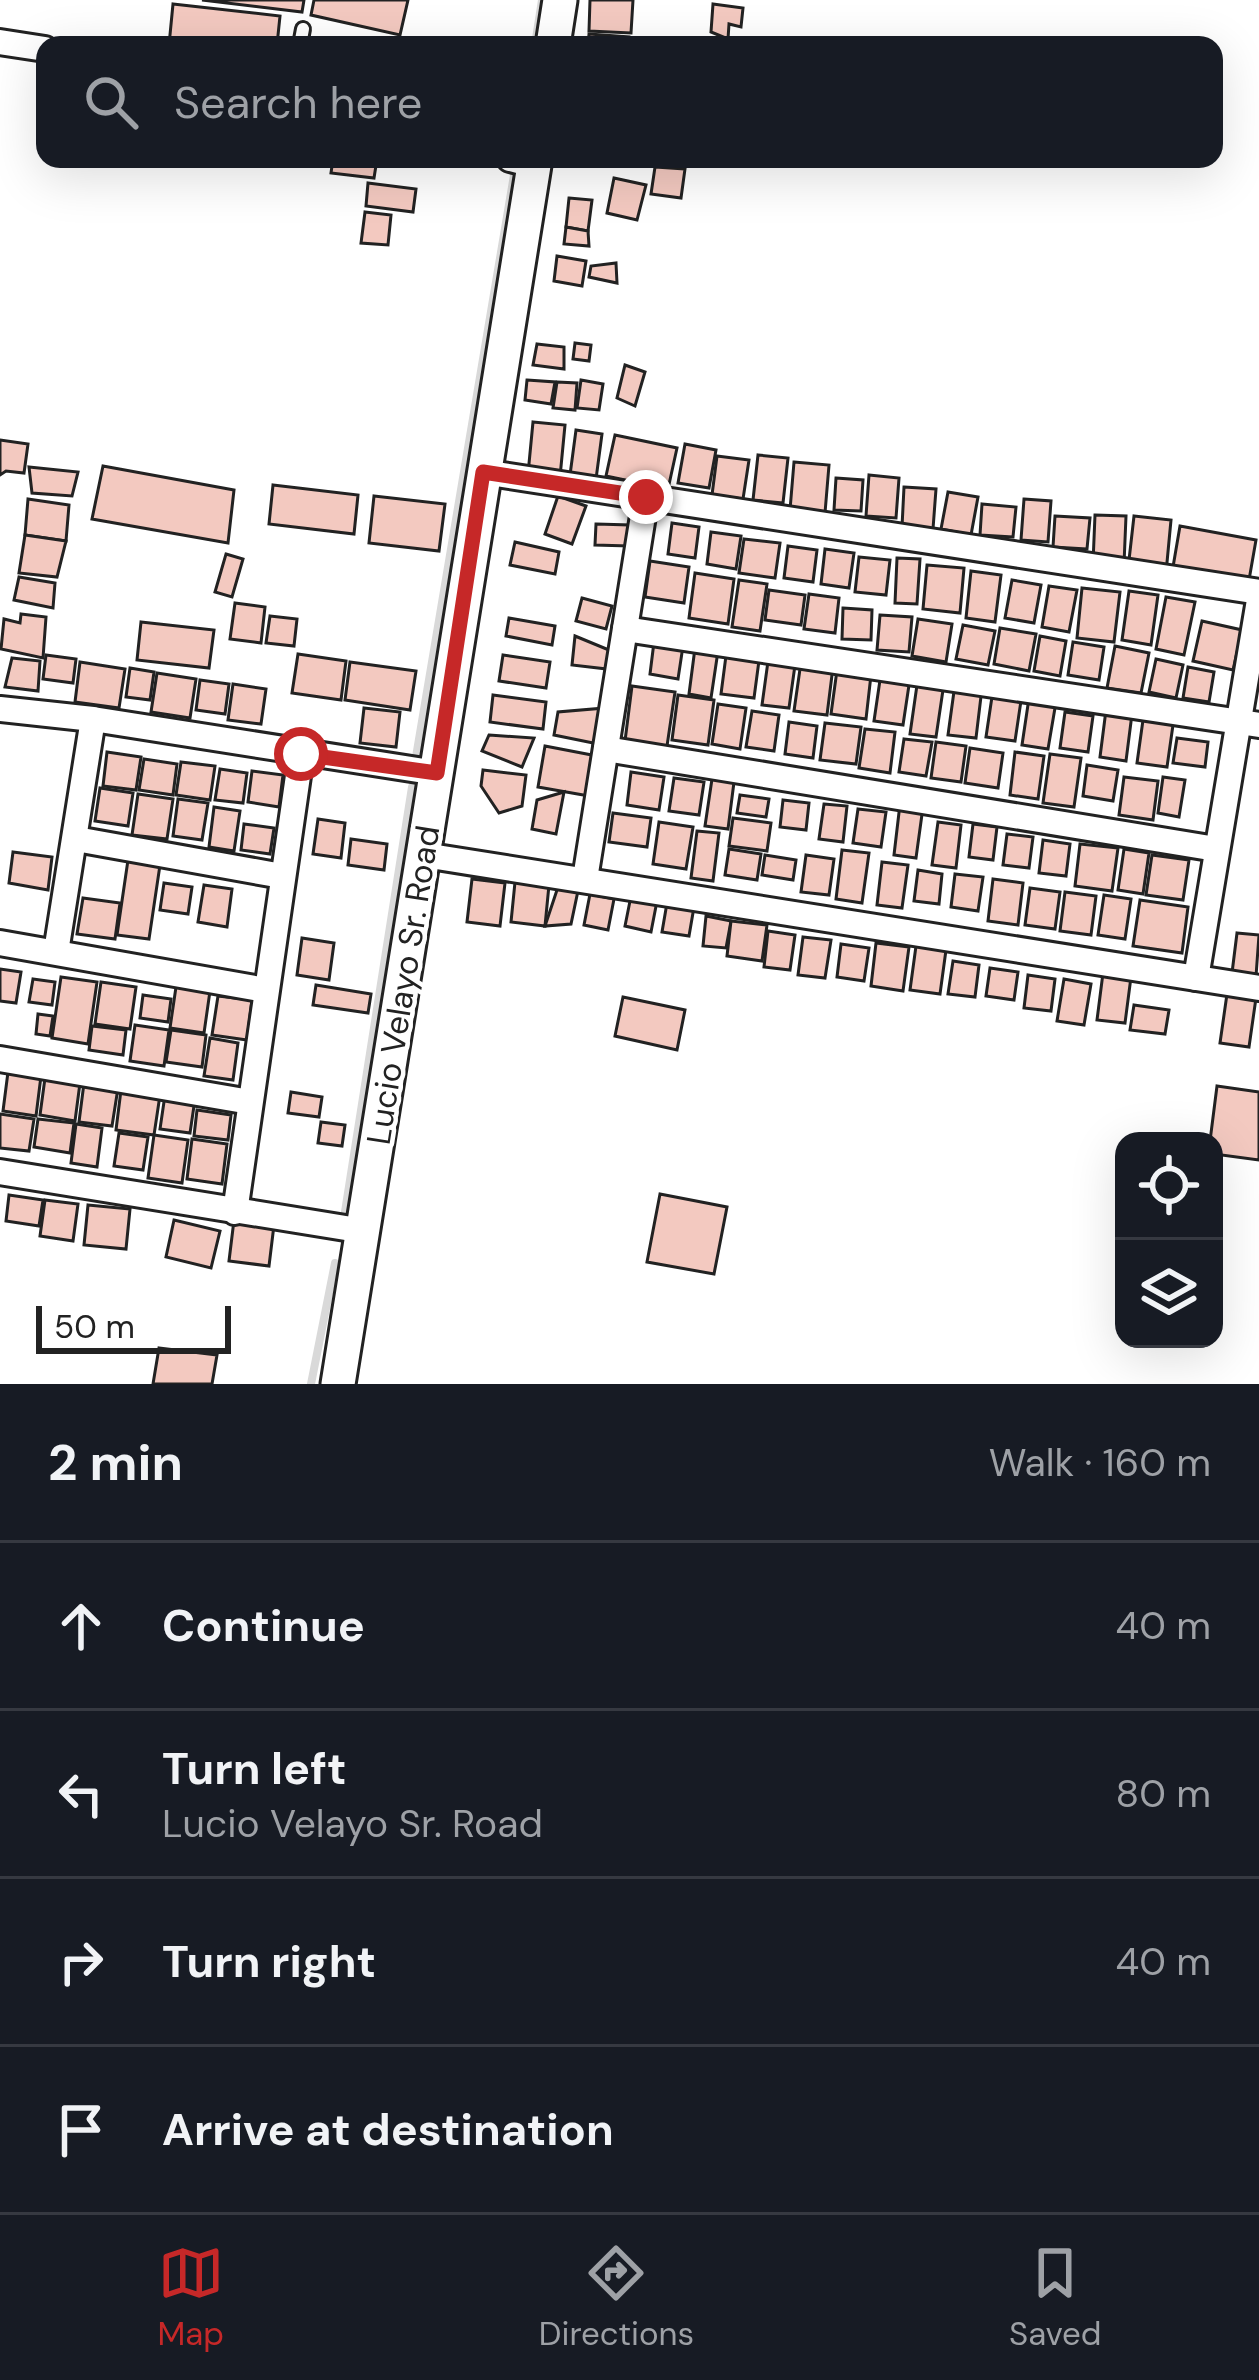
<!DOCTYPE html>
<meta charset="utf-8">
<style>
body{margin:0;font-family:"DM Sans",sans-serif;background:#242831;color:#f1f3f6}
.controls{position:absolute;right:36px;bottom:36px;display:grid;overflow:hidden;border-radius:24px;box-shadow:0 12px 48px #0002}
.controls button{width:108px;height:108px;display:grid;place-items:center;padding:0;border:0;border-bottom:3px solid #363941;background:#171b24;color:#f1f3f6;font:60px sans-serif}
.scale{position:absolute;left:36px;bottom:30px;width:195px;box-sizing:border-box;padding-left:12px;border:6px solid #222;border-top:0;font-size:33px;line-height:42px;white-space:nowrap;color:#222;-webkit-text-stroke:9px #fff;paint-order:stroke}
.stop{position:absolute;width:36px;height:36px;margin:-27px;border:9px solid #c62828;border-radius:50%;background:#fff}
.stop.end{background:#c62828;border-color:#fff;box-shadow:0 3px 12px #0008}
.list{margin:0;padding:0;list-style:none}
h2{display:flex;justify-content:space-between;align-items:center;height:156px;margin:0;padding:0 48px;font-size:51px}
h2 small{font-size:39px;font-weight:400;color:#9ea1a6}
.list li{display:grid;grid-template-columns:78px 1fr auto;gap:36px;align-items:center;box-sizing:border-box;height:168px;padding:0 48px;border-top:3px solid #363941}
.list b{display:block;font-size:45px;white-space:nowrap}
.list p{margin:0;font-size:39px;white-space:nowrap;color:#9ea1a6}
.list em{font-size:39px;font-style:normal;color:#9ea1a6}
.icon{flex:none;width:66px;height:66px;fill:none;stroke:currentColor;stroke-width:2;stroke-linecap:round;stroke-linejoin:round}
.map{position:relative;flex:none;width:1259px;height:1384px;overflow:hidden}
.search{position:absolute;background:#171b24;box-shadow:0 12px 48px #0002;left:36px;right:36px;top:36px;height:132px;display:flex;align-items:center;gap:30px;box-sizing:border-box;padding:0 42px;border-radius:24px;color:#9ea1a6;font-size:45px}
.sheet{height:828px;background:#171b24}
nav{display:flex;justify-content:space-around;align-items:center;box-sizing:border-box;height:168px;border-top:3px solid #363941;background:#171b24;font-size:33px;color:#9ea1a6}
nav a{display:grid;justify-items:center;gap:6px}
nav .on{color:#c62828}
.map>svg:first-child{display:block}
.lines{fill:none;stroke-linecap:round;stroke-linejoin:round}
.stream{stroke:#d9d9d9;stroke-width:8}
.building{fill:#f3c9c0;stroke:#222;stroke-width:3}
.service-casing{stroke:#222;stroke-width:18}
.minor-casing{stroke:#222;stroke-width:30}
.secondary-casing{stroke:#222;stroke-width:39}
.service{stroke:#fff;stroke-width:12}
.minor{stroke:#fff;stroke-width:24}
.secondary{stroke:#fff;stroke-width:33}
.route{stroke:#c62828;stroke-width:15}
.labels{text-anchor:middle;dominant-baseline:central;stroke-width:9;stroke-linejoin:round;paint-order:stroke}
.street-label{font-size:33px;fill:#222;stroke:#fff}
</style>
<div class="map">
<svg width="1259" height="1384" viewBox="0 0 1259 1384">
<rect width="100%" height="100%" fill="#fff"/>
<g class="lines">
<!-- stream -->
<g class="stream">
<path d="M535,45L542,0"/>
<path d="M416,757L514,175"/>
<path d="M344,1218L412,787"/>
<path d="M311,1384L335,1263"/>
</g>
</g>
<!-- building -->
<g class="building">
<path d="M202,0H304L302,12Z"/>
<path d="M314,0H408L400,35L311,15Z"/>
<path d="M590,0H633L631,33L589,31Z"/>
<path d="M173,4L280,16L277,45H169Z"/>
<path d="M713,4L743,8L741,27L729,24L728,39L711,32Z"/>
<path d="M589,34L629,37V45H588Z"/>
<path d="M333,159H377L374,178L331,173Z"/>
<path d="M655,167L685,169L681,198L651,194Z"/>
<path d="M614,178L646,185L637,220L607,213Z"/>
<path d="M368,183L416,189L413,212L366,206Z"/>
<path d="M569,198L592,200L588,231L566,227Z"/>
<path d="M365,212L391,215L388,245L361,243Z"/>
<path d="M566,227L588,231L589,246L564,244Z"/>
<path d="M557,256L586,261L582,286L554,281Z"/>
<path d="M616,263L617,283L589,277L591,266Z"/>
<path d="M575,343L591,345L589,361L573,359Z"/>
<path d="M537,344L564,347V369L533,365Z"/>
<path d="M625,365L645,372L635,406L617,398Z"/>
<path d="M527,380L555,382L551,404L525,400Z"/>
<path d="M581,380L603,384L599,410L577,408Z"/>
<path d="M557,382L577,383L575,410L553,408Z"/>
<path d="M533,422L565,425L560,477L528,474Z"/>
<path d="M576,430L602,434L596,479L570,475Z"/>
<path d="M615,435L677,448L668,489L606,476Z"/>
<path d="M0,440L28,444L24,473L6,471L0,475Z"/>
<path d="M685,444L716,450L709,488L678,483Z"/>
<path d="M758,455L788,458L783,503L753,500Z"/>
<path d="M717,456L749,460L743,499L712,495Z"/>
<path d="M794,462L829,465L825,513L790,510Z"/>
<path d="M103,466L234,490L228,543L92,519Z"/>
<path d="M29,467L78,472L72,496L32,493Z"/>
<path d="M869,475L899,478L896,518L866,516Z"/>
<path d="M836,478L863,480L861,511L834,510Z"/>
<path d="M273,485L358,495L354,534L269,524Z"/>
<path d="M904,487L936,489L933,529L902,527Z"/>
<path d="M948,492L978,497L971,535L941,529Z"/>
<path d="M374,496L445,504L439,551L369,543Z"/>
<path d="M558,496L586,506L572,544L545,534Z"/>
<path d="M28,499L69,505L66,541L25,535Z"/>
<path d="M1024,499L1051,501L1048,542L1021,540Z"/>
<path d="M982,504L1016,507L1013,537L980,535Z"/>
<path d="M1095,515L1126,516L1124,564L1093,563Z"/>
<path d="M1055,516L1090,518L1087,549L1053,547Z"/>
<path d="M1134,516L1171,520L1166,573L1128,569Z"/>
<path d="M672,523L699,527L695,558L668,554Z"/>
<path d="M596,524L630,525L629,546L595,545Z"/>
<path d="M1180,526L1256,540L1249,580L1173,567Z"/>
<path d="M711,532L741,536L736,569L707,564Z"/>
<path d="M25,535L66,541L57,577L19,573Z"/>
<path d="M744,539L780,543L775,578L739,573Z"/>
<path d="M515,542L559,552L555,574L510,565Z"/>
<path d="M788,546L817,550L813,582L784,578Z"/>
<path d="M825,549L854,553L849,588L821,584Z"/>
<path d="M226,554L243,559L232,597L215,592Z"/>
<path d="M859,557L890,560L886,595L855,592Z"/>
<path d="M897,558L920,559L917,604L895,603Z"/>
<path d="M650,561L689,567L684,603L645,597Z"/>
<path d="M927,565L964,568L960,613L923,609Z"/>
<path d="M971,571L1001,575L995,622L966,618Z"/>
<path d="M695,573L734,579L728,624L689,618Z"/>
<path d="M19,577L55,583L53,608L14,600Z"/>
<path d="M739,580L767,584L760,631L732,627Z"/>
<path d="M1012,580L1041,585L1034,623L1005,618Z"/>
<path d="M1049,586L1077,590L1069,632L1042,627Z"/>
<path d="M1082,588L1120,592L1114,642L1077,638Z"/>
<path d="M769,590L805,595L801,625L765,620Z"/>
<path d="M1129,591L1158,595L1151,645L1122,640Z"/>
<path d="M809,594L839,598L835,633L804,629Z"/>
<path d="M1166,597L1195,602L1184,655L1156,649Z"/>
<path d="M582,598L612,606L606,629L576,621Z"/>
<path d="M235,603L265,607L261,643L230,639Z"/>
<path d="M843,608L872,610L871,640L842,639Z"/>
<path d="M21,614L46,617L43,658L1,649L4,619L20,623Z"/>
<path d="M880,615L912,617L909,652L877,650Z"/>
<path d="M270,616L297,619L294,646L266,643Z"/>
<path d="M509,618L555,626L552,645L506,636Z"/>
<path d="M918,619L952,624L946,662L912,656Z"/>
<path d="M1202,621L1242,630L1233,670L1193,661Z"/>
<path d="M141,622L214,630L209,668L137,660Z"/>
<path d="M963,625L995,631L988,665L956,659Z"/>
<path d="M1000,628L1036,634L1029,671L994,664Z"/>
<path d="M575,636L609,650L607,669L572,665Z"/>
<path d="M1040,636L1066,641L1060,676L1034,671Z"/>
<path d="M654,642L683,646L678,679L650,674Z"/>
<path d="M1073,642L1104,647L1099,680L1068,675Z"/>
<path d="M1115,646L1149,653L1141,693L1107,688Z"/>
<path d="M695,648L718,651L711,698L689,694Z"/>
<path d="M727,648L760,653L754,698L721,694Z"/>
<path d="M298,654L346,661L341,700L292,693Z"/>
<path d="M769,654L796,658L789,708L762,705Z"/>
<path d="M46,655L76,659L73,683L43,679Z"/>
<path d="M503,655L550,662L546,688L499,681Z"/>
<path d="M12,658L40,661L38,691L5,687Z"/>
<path d="M1156,659L1183,665L1176,698L1149,692Z"/>
<path d="M80,662L125,669L119,708L75,702Z"/>
<path d="M350,662L416,671L410,710L345,700Z"/>
<path d="M801,662L833,667L827,715L794,711Z"/>
<path d="M1188,667L1214,672L1209,702L1183,698Z"/>
<path d="M130,668L154,672L150,700L126,697Z"/>
<path d="M837,670L871,675L866,719L831,714Z"/>
<path d="M157,673L196,679L190,718L151,712Z"/>
<path d="M200,680L229,684L225,714L196,710Z"/>
<path d="M880,680L909,685L903,725L874,721Z"/>
<path d="M233,684L266,689L261,724L228,720Z"/>
<path d="M955,684L982,688L976,738L948,735Z"/>
<path d="M917,685L943,690L936,737L910,734Z"/>
<path d="M632,686L675,692L667,746L625,741Z"/>
<path d="M993,690L1022,694L1015,741L986,737Z"/>
<path d="M493,695L546,702L543,729L490,722Z"/>
<path d="M678,695L714,700L708,745L672,740Z"/>
<path d="M1029,698L1056,702L1048,749L1022,745Z"/>
<path d="M718,704L746,708L740,749L712,744Z"/>
<path d="M364,708L400,712L396,747L360,743Z"/>
<path d="M605,708L598,744L554,735L558,712Z"/>
<path d="M1106,710L1132,714L1126,761L1100,757Z"/>
<path d="M752,711L779,715L774,751L746,747Z"/>
<path d="M1065,712L1093,716L1088,752L1060,748Z"/>
<path d="M1143,720L1173,725L1167,767L1137,763Z"/>
<path d="M789,722L817,726L813,758L785,754Z"/>
<path d="M825,723L861,727L856,764L820,760Z"/>
<path d="M865,729L895,732L890,773L859,768Z"/>
<path d="M489,735L534,738L522,767L482,751Z"/>
<path d="M1177,738L1208,742L1205,767L1173,763Z"/>
<path d="M904,739L932,742L926,776L899,772Z"/>
<path d="M936,742L966,746L961,782L931,778Z"/>
<path d="M545,746L597,756L589,796L538,787Z"/>
<path d="M970,748L1003,753L998,788L965,783Z"/>
<path d="M107,752L141,757L136,790L103,786Z"/>
<path d="M1015,752L1044,756L1038,799L1010,795Z"/>
<path d="M1050,754L1081,758L1074,807L1043,803Z"/>
<path d="M144,759L177,764L173,795L139,790Z"/>
<path d="M181,762L215,766L210,800L176,795Z"/>
<path d="M1087,765L1118,770L1113,801L1083,796Z"/>
<path d="M220,769L247,773L243,803L215,800Z"/>
<path d="M483,770L526,775L522,806L499,813L481,786Z"/>
<path d="M252,771L283,775L279,807L248,802Z"/>
<path d="M631,772L664,777L659,810L627,805Z"/>
<path d="M1124,777L1158,781L1153,820L1119,815Z"/>
<path d="M1163,777L1185,780L1179,817L1158,813Z"/>
<path d="M674,778L704,782L699,815L669,811Z"/>
<path d="M712,779L734,782L728,829L705,826Z"/>
<path d="M100,788L133,793L128,826L95,821Z"/>
<path d="M564,792L556,834L532,829L537,800Z"/>
<path d="M138,794L173,799L167,839L132,835Z"/>
<path d="M740,795L769,799L766,817L737,813Z"/>
<path d="M178,799L208,803L202,840L173,836Z"/>
<path d="M783,800L809,803L806,830L780,827Z"/>
<path d="M824,804L847,806L843,842L819,839Z"/>
<path d="M900,804L923,807L916,858L894,855Z"/>
<path d="M214,807L240,811L234,851L209,847Z"/>
<path d="M858,809L886,812L881,847L853,843Z"/>
<path d="M613,813L651,818L647,847L609,842Z"/>
<path d="M733,818L771,823L767,851L729,846Z"/>
<path d="M318,819L345,823L341,858L313,854Z"/>
<path d="M659,822L693,827L686,869L653,864Z"/>
<path d="M938,822L961,825L956,868L932,865Z"/>
<path d="M244,824L274,828L270,854L241,850Z"/>
<path d="M973,824L997,827L993,860L969,857Z"/>
<path d="M697,831L719,833L713,881L691,878Z"/>
<path d="M1007,834L1033,837L1029,868L1003,865Z"/>
<path d="M351,839L387,844L384,870L348,865Z"/>
<path d="M1043,840L1070,844L1066,876L1039,873Z"/>
<path d="M1080,844L1118,848L1112,891L1075,886Z"/>
<path d="M729,849L761,854L757,880L725,875Z"/>
<path d="M1124,849L1149,853L1143,894L1118,890Z"/>
<path d="M842,850L869,853L862,903L836,899Z"/>
<path d="M13,852L52,857L48,890L9,883Z"/>
<path d="M765,855L796,860L793,880L762,875Z"/>
<path d="M806,855L834,859L829,895L801,892Z"/>
<path d="M1152,855L1189,860L1183,900L1146,895Z"/>
<path d="M128,860L160,865L149,939L117,935Z"/>
<path d="M882,862L908,865L902,908L877,905Z"/>
<path d="M918,870L942,874L939,904L914,901Z"/>
<path d="M955,874L983,877L978,911L951,907Z"/>
<path d="M472,879L505,883L500,926L467,922Z"/>
<path d="M993,879L1023,883L1018,925L988,921Z"/>
<path d="M515,882L549,885L545,926L511,922Z"/>
<path d="M164,883L192,887L188,914L160,910Z"/>
<path d="M204,885L232,889L227,927L198,922Z"/>
<path d="M579,886L571,924L545,926L558,887Z"/>
<path d="M1030,888L1060,892L1055,929L1025,925Z"/>
<path d="M1065,892L1096,896L1091,935L1060,931Z"/>
<path d="M590,894L614,899L608,930L584,925Z"/>
<path d="M1104,895L1131,899L1125,939L1098,935Z"/>
<path d="M631,896L657,901L651,932L625,926Z"/>
<path d="M83,898L120,903L115,939L77,934Z"/>
<path d="M1140,900L1188,907L1182,953L1133,946Z"/>
<path d="M667,903L694,907L689,936L662,932Z"/>
<path d="M706,916L731,921L726,948L703,946Z"/>
<path d="M731,921L767,925L762,961L727,956Z"/>
<path d="M768,931L795,935L790,970L764,967Z"/>
<path d="M1237,933L1259,935L1256,976L1232,973Z"/>
<path d="M803,937L831,940L825,978L798,975Z"/>
<path d="M302,938L334,943L329,980L297,975Z"/>
<path d="M876,943L909,947L903,991L871,986Z"/>
<path d="M841,944L869,948L864,981L837,977Z"/>
<path d="M916,946L946,950L940,994L910,990Z"/>
<path d="M953,961L979,965L975,997L948,994Z"/>
<path d="M990,968L1018,972L1014,1000L986,996Z"/>
<path d="M0,969L21,972L16,1003L0,1001Z"/>
<path d="M1103,973L1131,977L1125,1023L1097,1020Z"/>
<path d="M1028,975L1055,979L1051,1011L1024,1008Z"/>
<path d="M61,977L97,982L88,1044L52,1038Z"/>
<path d="M33,979L55,982L52,1005L29,1002Z"/>
<path d="M1064,979L1091,984L1084,1025L1057,1021Z"/>
<path d="M101,982L136,987L130,1029L95,1024Z"/>
<path d="M316,985L371,994L368,1013L313,1005Z"/>
<path d="M176,987L210,991L204,1033L170,1028Z"/>
<path d="M1227,994L1256,998L1249,1047L1220,1043Z"/>
<path d="M143,995L171,999L168,1022L140,1018Z"/>
<path d="M218,996L252,1000L247,1040L212,1035Z"/>
<path d="M623,997L685,1010L677,1050L615,1036Z"/>
<path d="M1134,1005L1169,1010L1165,1034L1130,1030Z"/>
<path d="M38,1014L53,1016L50,1036L36,1034Z"/>
<path d="M135,1025L169,1030L164,1066L130,1061Z"/>
<path d="M92,1026L126,1030L123,1055L89,1050Z"/>
<path d="M171,1030L206,1035L202,1067L166,1062Z"/>
<path d="M210,1038L238,1043L233,1080L204,1076Z"/>
<path d="M8,1072L41,1076L36,1116L3,1111Z"/>
<path d="M45,1078L80,1083L75,1121L40,1115Z"/>
<path d="M84,1083L118,1088L112,1126L79,1122Z"/>
<path d="M1217,1086L1259,1092V1160L1214,1154V1141H1210Z"/>
<path d="M121,1090L160,1095L154,1135L116,1130Z"/>
<path d="M291,1092L322,1097L319,1117L288,1113Z"/>
<path d="M165,1095L195,1099L190,1133L160,1129Z"/>
<path d="M197,1110L231,1115L228,1140L194,1136Z"/>
<path d="M0,1114L34,1119L29,1151L0,1148Z"/>
<path d="M38,1119L74,1123L70,1153L34,1147Z"/>
<path d="M321,1122L345,1125L342,1146L318,1143Z"/>
<path d="M76,1124L102,1128L97,1167L71,1163Z"/>
<path d="M119,1133L148,1137L143,1170L114,1166Z"/>
<path d="M154,1135L188,1140L182,1183L148,1178Z"/>
<path d="M192,1139L227,1144L222,1184L187,1179Z"/>
<path d="M660,1194L727,1207L714,1274L647,1262Z"/>
<path d="M9,1195L43,1200L39,1226L6,1221Z"/>
<path d="M45,1200L78,1204L73,1241L40,1236Z"/>
<path d="M88,1205L130,1209L126,1249L84,1245Z"/>
<path d="M174,1220L220,1231L211,1268L166,1257Z"/>
<path d="M234,1220L274,1225L269,1266L229,1261Z"/>
<path d="M159,1348L217,1355L212,1384H153Z"/>
</g>
<g class="lines">
<!-- service casing -->
<g class="service-casing">
<path id="service" d="M300,45L303,29"/>
</g>
<!-- minor casing -->
<g class="minor-casing">
<g id="minor">
<path d="M0,42L45,49"/>
<path d="M510,159L534,165"/>
<path d="M483,472L1259,592"/>
<path d="M625,629L1259,725"/>
<path d="M0,709L93,719L437,773"/>
<path d="M606,749L1216,849"/>
<path d="M76,839L282,876"/>
<path d="M424,855L1259,988"/>
<path d="M585,879L646,497"/>
<path d="M0,943L266,990"/>
<path d="M56,952L93,719"/>
<path d="M1196,978L1259,600"/>
<path d="M0,1059L250,1102"/>
<path d="M0,1172L364,1231"/>
<path d="M235,1212L301,755"/>
</g>
</g>
<!-- secondary casing -->
<g class="secondary-casing">
<g id="secondary">
<path d="M553,45L560,0"/>
<path d="M338,1384L535,159"/>
</g>
</g>
<!-- service -->
<use href="#service" class="service"/>
<!-- minor -->
<use href="#minor" class="minor"/>
<!-- secondary -->
<use href="#secondary" class="secondary"/>
</g>
<g class="lines">
<!-- route -->
<path class="route" d="M301,754L437,773L483,472L646,497"/>
</g>
<g class="labels">
<!-- street labels -->
<g class="street-label">
<text transform="translate(403 985) rotate(-81)">Lucio Velayo Sr. Road</text>
</g>
</g>
</svg>
<div class="controls">
<button><svg class="icon" aria-label="locate" viewBox="0 0 24 24"><circle cx="12" cy="12" r="6"/><path d="M12 2v4M12 18v4M2 12h4M18 12h4"/></svg></button>
<button><svg class="icon" aria-label="layers" viewBox="0 0 24 24"><path d="M12 4l9 5-9 5-9-5zM3 14l9 5 9-5"/></svg></button>
</div>
<div class="scale">50 m</div>
<div class="stop" style="left:301px;top:754px"></div>
<div class="stop end" style="left:646px;top:497px"></div>
<div class="search"><svg class="icon" aria-label="search" viewBox="0 0 24 24"><circle cx="10" cy="10" r="6"/><path d="M15 15l6 6"/></svg>Search here</div>
</div>
<section class="sheet">
<h2>2 min<small>Walk · 160 m</small></h2>
<ul class="list">
<li><svg class="icon" aria-label="ahead" viewBox="0 0 24 24"><path d="M12 20V5M6 11l6-6 6 6"/></svg><div><b>Continue</b></div><em>40 m</em></li>
<li><svg class="icon" aria-label="left" viewBox="0 0 24 24"><path d="M17 20v-9H6M10 6l-5 5 5 5"/></svg><div><b>Turn left</b><p>Lucio Velayo Sr. Road</p></div><em>80 m</em></li>
<li><svg class="icon" aria-label="right" viewBox="0 0 24 24"><path d="M7 20v-9h11M14 6l5 5-5 5"/></svg><div><b>Turn right</b></div><em>40 m</em></li>
<li><svg class="icon" aria-label="arrive" viewBox="0 0 24 24"><path d="M6 21V4h12l-3 4 3 4H6"/></svg><div><b>Arrive at destination</b></div></li>
</ul>
</section>
<nav>
<a class="on"><svg class="icon" aria-label="map" viewBox="0 0 24 24"><path d="M3 6l6-2 6 2 6-2v14l-6 2-6-2-6 2zM9 4v14M15 6v14"/></svg>Map</a>
<a><svg class="icon" aria-label="directions" viewBox="0 0 24 24"><path d="M12 3l9 9-9 9-9-9zM9 14v-3h6M13 9l2 2-2 2"/></svg>Directions</a>
<a><svg class="icon" aria-label="saved" viewBox="0 0 24 24"><path d="M7 4h10v16l-5-4-5 4z"/></svg>Saved</a>
</nav>
